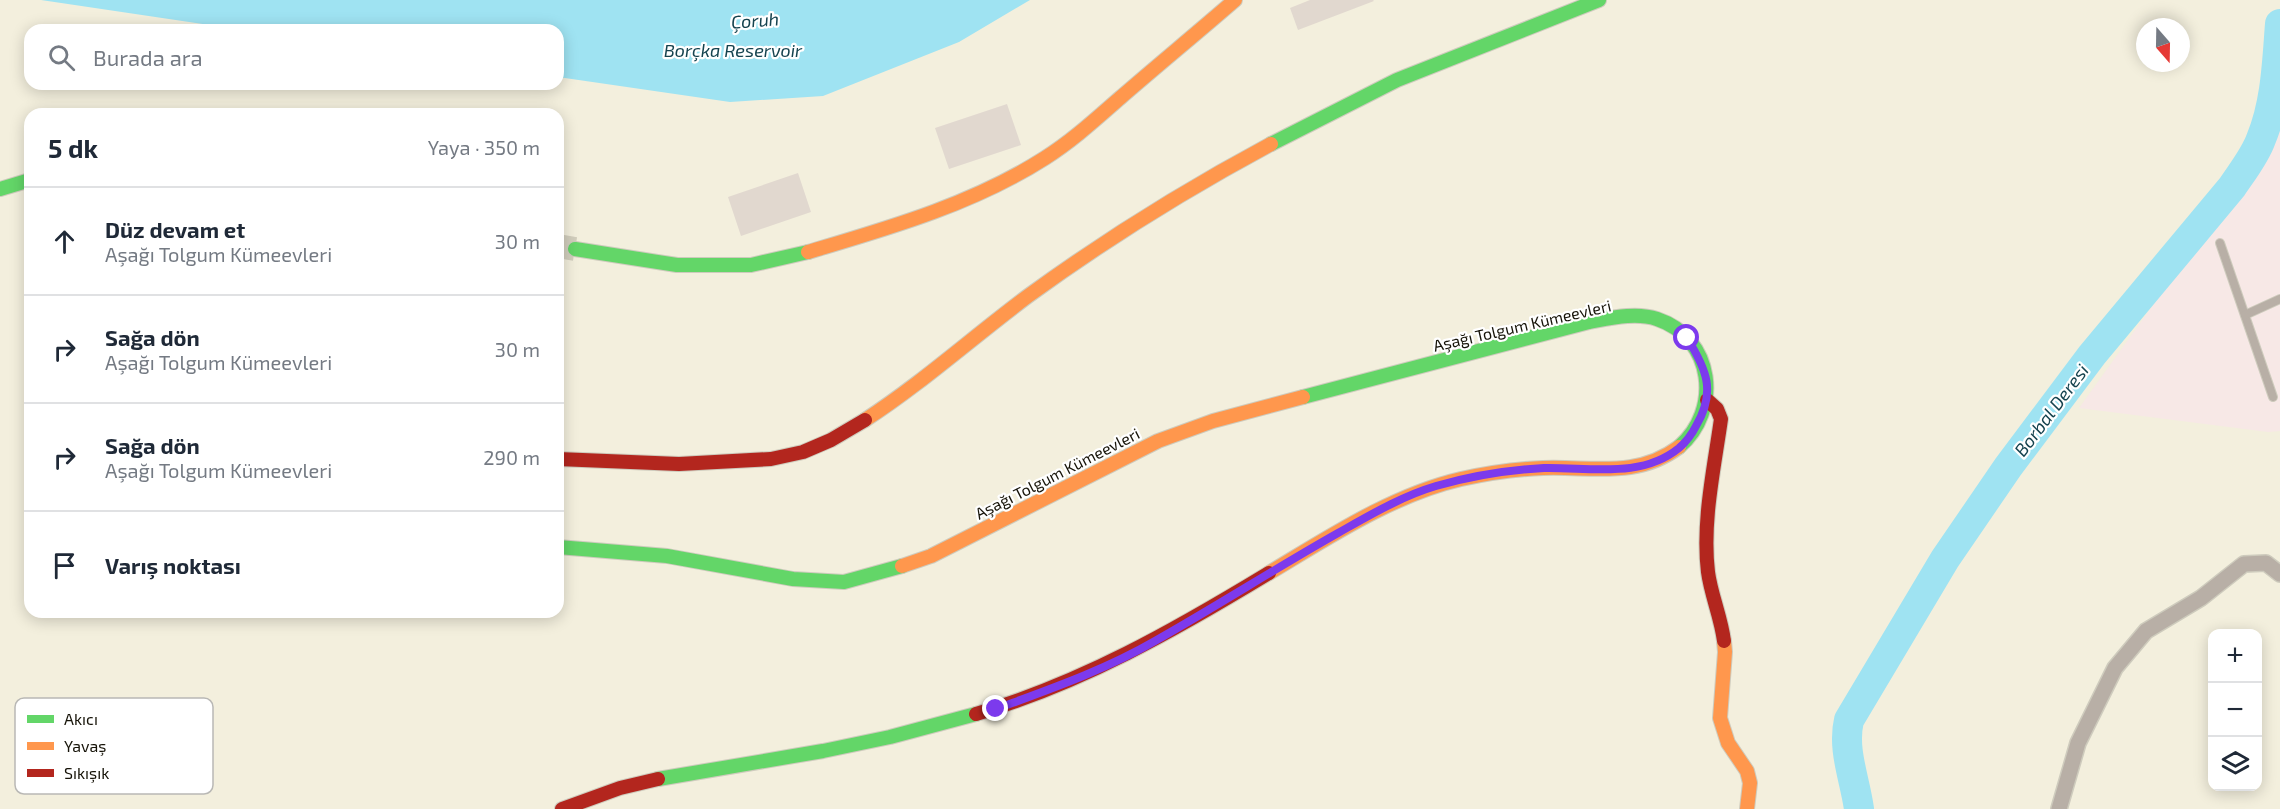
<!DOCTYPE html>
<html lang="tr">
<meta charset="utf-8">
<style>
body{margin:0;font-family:"Exo 2",sans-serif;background:#f2f2f3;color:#1f2937}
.controls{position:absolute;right:18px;bottom:18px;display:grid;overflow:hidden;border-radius:12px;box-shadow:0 3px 15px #0003}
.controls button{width:54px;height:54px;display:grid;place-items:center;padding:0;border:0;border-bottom:2px solid #e0e1e3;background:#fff;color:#1f2937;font:30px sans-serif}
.compass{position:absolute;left:2136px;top:18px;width:54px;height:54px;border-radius:50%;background:#fff;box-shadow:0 3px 15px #0003;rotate:160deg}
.stop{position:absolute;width:18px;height:18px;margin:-14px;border:4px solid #7c3aed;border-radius:50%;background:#fff}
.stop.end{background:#7c3aed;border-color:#fff;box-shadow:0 2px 6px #0008}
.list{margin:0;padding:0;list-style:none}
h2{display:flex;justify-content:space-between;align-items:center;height:78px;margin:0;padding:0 24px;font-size:26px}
h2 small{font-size:20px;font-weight:400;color:#747a83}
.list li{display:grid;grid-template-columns:39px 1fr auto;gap:18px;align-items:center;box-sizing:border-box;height:108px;padding:0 24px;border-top:2px solid #e0e1e3}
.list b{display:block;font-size:22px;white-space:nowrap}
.list p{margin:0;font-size:20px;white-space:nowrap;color:#747a83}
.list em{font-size:20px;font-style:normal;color:#747a83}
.icon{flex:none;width:33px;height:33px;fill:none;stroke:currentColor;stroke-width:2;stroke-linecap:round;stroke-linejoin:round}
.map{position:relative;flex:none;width:2280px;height:809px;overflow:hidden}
.search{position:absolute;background:#fff;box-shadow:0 3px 15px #0003;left:24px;top:24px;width:540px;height:66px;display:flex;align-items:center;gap:15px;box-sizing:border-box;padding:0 21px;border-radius:18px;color:#747a83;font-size:22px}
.panel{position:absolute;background:#fff;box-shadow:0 3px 15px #0003;left:24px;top:108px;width:540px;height:510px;border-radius:18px}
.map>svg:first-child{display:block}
.industrial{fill:#f7e8e6}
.water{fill:#9fe3f2}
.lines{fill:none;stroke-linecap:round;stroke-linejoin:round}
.river{stroke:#9fe3f2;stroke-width:30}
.building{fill:#e1d8cf}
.primary-tunnel{stroke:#d2cebd;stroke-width:24;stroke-dasharray:24 12;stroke-linecap:butt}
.lane-casing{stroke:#cecbbd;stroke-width:10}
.street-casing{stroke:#cecbbd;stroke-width:18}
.fast-casing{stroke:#cecbbd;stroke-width:16}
.slow-casing{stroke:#cecbbd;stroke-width:16}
.jam-casing{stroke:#cecbbd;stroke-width:16}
.lane{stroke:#b8afa6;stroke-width:8}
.street{stroke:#b8afa6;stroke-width:15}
.fast{stroke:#63d668;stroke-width:14}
.slow{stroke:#ff974d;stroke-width:14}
.jam{stroke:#b3261e;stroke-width:14}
.route{stroke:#7c3aed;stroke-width:8}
.labels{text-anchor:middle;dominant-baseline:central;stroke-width:4.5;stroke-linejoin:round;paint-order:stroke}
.street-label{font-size:16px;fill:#161308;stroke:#fff}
.water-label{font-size:18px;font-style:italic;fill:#15434f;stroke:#fff}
.key{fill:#fff;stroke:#b9b8b5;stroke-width:1.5}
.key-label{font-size:16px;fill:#161308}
</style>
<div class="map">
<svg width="2280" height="809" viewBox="0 0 2280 809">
<rect width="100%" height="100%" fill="#f3efdd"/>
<!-- industrial -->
<path class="industrial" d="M2280,106V431L2268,432L2079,408L2184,262L2250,183L2269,149Z"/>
<!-- water -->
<path class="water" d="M41,0H1030L959,42L823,96L730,102L558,77V30H243Z"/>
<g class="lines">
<!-- river -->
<path class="river" d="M1859,809C1855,779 1842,750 1849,720L1945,559L2008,467L2092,355L2232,187C2242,172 2255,156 2261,139C2276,103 2277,62 2280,24"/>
</g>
<!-- building -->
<g class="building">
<path d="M1310,0H1373L1374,1L1298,30L1290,8Z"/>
<path d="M1007,104L1021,145L949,169L935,128Z"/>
<path d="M798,173L811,212L741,236L728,197Z"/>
</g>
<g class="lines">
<!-- primary-tunnel -->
<path class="primary-tunnel" d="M558,246L575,249"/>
<!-- lane casing -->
<g class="lane-casing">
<g id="lane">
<path d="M2220,243L2273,397"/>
<path d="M2245,315L2280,299"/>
</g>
</g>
<!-- street casing -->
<g class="street-casing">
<path id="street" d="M2059,809L2078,743L2115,668L2146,631L2201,598L2244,564L2266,563L2280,574"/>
</g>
<!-- fast casing -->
<g class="fast-casing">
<g id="fast">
<path d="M1271,144L1397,80L1599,0"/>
<path d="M0,189L30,180"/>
<path d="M575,249L677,265H751L808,252"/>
<path d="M1303,397L1589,322C1611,318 1636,312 1657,319C1714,338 1722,410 1679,447"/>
<path d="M558,547L667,556L793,579L844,582L902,566"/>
<path d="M658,779L823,751L890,737L976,714"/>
</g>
</g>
<!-- slow casing -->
<g class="slow-casing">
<g id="slow">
<path d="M808,252C889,228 973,204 1045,158C1072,141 1096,119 1120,98C1158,65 1197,33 1235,0"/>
<path d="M865,420C922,383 973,337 1028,296C1105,240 1187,189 1271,144"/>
<path d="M902,566L931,556L1158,441L1213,421L1303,397"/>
<path d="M1269,573C1329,537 1392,495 1461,479C1488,473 1515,469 1543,468C1592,466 1636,479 1679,447"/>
<path d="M1724,641L1725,652L1720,718L1728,743L1747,771L1750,783L1747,809"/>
</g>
</g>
<!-- jam casing -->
<g class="jam-casing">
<g id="jam">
<path d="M1707,400L1717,409L1721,419C1714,469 1702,522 1708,572C1711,595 1721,617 1724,641"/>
<path d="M558,459L679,464L771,459L803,452L831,440L865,420"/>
<path d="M976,714C1082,683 1175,630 1269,573"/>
<path d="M562,809L620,788L658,779"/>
</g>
</g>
<!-- lane -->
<use href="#lane" class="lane"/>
<!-- street -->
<use href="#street" class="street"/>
<!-- fast -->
<use href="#fast" class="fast"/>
<!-- slow -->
<use href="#slow" class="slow"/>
<!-- jam -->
<use href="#jam" class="jam"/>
</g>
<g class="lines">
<!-- route -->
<path class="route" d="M996,709C1050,689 1105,670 1155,641C1217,606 1276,568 1338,533C1370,515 1402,496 1436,486C1471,476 1507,470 1544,468C1590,467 1641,479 1679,448C1686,442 1692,434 1696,426C1716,392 1707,370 1687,338"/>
</g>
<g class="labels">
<!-- street labels -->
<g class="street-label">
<text transform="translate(1522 325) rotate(-13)">Aşağı Tolgum Kümeevleri</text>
<text transform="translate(1057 473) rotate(-27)">Aşağı Tolgum Kümeevleri</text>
</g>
<!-- water labels -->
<g class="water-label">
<text transform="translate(755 20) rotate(-4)">Çoruh</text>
<text x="733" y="50">Borçka Reservoir</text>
<text transform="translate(2051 410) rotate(-53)">Borbal Deresi</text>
</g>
</g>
<!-- legend -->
<rect x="15" y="698" width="198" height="96" rx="9" class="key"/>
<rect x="27" y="715" width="27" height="8" fill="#63d668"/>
<rect x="27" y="742" width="27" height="8" fill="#ff974d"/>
<rect x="27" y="769" width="27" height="8" fill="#b3261e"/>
<g class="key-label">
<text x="64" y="725">Akıcı</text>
<text x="64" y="752">Yavaş</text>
<text x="64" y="779">Sıkışık</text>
</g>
</svg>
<div class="controls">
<button>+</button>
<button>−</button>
<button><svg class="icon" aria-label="layers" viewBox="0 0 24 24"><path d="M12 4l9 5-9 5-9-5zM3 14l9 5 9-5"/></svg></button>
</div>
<svg class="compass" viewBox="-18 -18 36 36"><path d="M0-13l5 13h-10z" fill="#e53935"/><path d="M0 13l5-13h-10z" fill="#747a83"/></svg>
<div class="stop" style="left:1687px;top:338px"></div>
<div class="stop end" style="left:996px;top:709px"></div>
<div class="search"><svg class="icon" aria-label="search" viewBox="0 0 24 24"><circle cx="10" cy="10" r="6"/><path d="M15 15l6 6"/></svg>Burada ara</div>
<section class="panel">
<h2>5 dk<small>Yaya · 350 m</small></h2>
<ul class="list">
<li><svg class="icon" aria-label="ahead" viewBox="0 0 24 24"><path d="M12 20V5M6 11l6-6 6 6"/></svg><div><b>Düz devam et</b><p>Aşağı Tolgum Kümeevleri</p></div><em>30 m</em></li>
<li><svg class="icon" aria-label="right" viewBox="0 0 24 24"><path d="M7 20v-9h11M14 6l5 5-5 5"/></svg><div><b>Sağa dön</b><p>Aşağı Tolgum Kümeevleri</p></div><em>30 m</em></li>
<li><svg class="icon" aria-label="right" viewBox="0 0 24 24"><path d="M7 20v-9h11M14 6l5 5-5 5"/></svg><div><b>Sağa dön</b><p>Aşağı Tolgum Kümeevleri</p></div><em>290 m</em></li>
<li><svg class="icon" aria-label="arrive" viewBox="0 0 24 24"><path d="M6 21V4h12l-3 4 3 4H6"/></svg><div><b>Varış noktası</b></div></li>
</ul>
</section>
</div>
